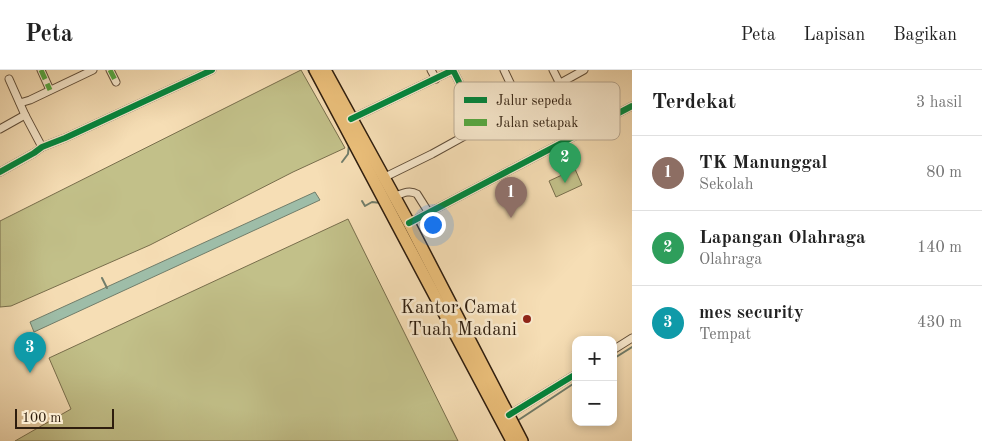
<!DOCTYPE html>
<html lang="id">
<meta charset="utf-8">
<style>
body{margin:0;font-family:"Old Standard TT",serif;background:#f2f2f2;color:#222}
.controls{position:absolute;right:15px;bottom:15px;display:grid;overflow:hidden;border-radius:10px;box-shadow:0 2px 8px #0003}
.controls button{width:45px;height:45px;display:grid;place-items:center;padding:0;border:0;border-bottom:1px solid #e0e0e0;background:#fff;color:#222;font:25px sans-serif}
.scale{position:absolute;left:15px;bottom:12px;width:99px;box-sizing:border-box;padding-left:5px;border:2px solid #2e1d0e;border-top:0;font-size:14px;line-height:18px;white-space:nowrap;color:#2e1d0e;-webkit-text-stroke:4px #f9eacf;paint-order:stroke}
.you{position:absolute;left:432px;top:154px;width:18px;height:18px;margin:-12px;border:4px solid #fff;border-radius:50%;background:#1a73e8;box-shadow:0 0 0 8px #1a73e833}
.badge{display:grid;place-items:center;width:32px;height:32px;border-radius:50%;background:#8f2418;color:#fff;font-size:16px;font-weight:700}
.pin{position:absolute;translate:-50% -41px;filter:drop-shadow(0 1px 2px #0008)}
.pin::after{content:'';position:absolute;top:26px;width:18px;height:15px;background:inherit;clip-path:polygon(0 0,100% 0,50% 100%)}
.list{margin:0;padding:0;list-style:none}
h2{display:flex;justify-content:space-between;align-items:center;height:65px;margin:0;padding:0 20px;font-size:21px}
h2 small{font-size:16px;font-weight:400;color:#767676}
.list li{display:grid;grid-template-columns:32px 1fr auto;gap:15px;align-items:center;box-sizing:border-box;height:75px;padding:0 20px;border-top:1px solid #e0e0e0}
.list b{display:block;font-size:19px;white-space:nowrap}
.list p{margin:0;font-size:16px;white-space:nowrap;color:#767676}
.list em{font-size:16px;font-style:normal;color:#767676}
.map{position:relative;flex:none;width:632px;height:371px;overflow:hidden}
header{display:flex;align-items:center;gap:30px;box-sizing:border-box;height:70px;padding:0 25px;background:#fff;border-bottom:1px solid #e0e0e0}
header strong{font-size:24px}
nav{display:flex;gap:28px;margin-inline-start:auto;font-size:18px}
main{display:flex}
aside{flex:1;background:#fff}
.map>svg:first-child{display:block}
.green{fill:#c2c089;stroke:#786e4c}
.water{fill:#9ebda8;stroke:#717d6a}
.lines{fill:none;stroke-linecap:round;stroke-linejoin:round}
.stream{stroke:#717d6a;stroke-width:2}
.minor-casing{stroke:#604d38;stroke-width:9}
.trunk-casing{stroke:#2e1d0e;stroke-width:14}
.minor{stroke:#f9eacf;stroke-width:7}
.trunk{stroke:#ebbf7a;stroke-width:11}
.quiet{stroke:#54a941;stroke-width:5;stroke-dasharray:10 5;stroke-linecap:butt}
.cycleway-casing{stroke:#f9eacf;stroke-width:9}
.cycleway{stroke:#00873e;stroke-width:6}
.poi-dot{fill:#8f2418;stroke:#f9eacf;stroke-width:2}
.labels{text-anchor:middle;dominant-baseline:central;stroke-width:5;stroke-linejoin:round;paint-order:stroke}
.poi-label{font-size:19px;fill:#2e1d0e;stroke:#f9eacf;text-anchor:end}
.key{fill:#f9eacf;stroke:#bcac95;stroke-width:1}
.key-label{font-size:14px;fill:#2e1d0e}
</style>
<header>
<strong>Peta</strong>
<nav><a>Peta</a><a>Lapisan</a><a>Bagikan</a></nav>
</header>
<main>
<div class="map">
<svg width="632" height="371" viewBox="0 0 632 371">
<rect width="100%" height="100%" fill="#f6deb5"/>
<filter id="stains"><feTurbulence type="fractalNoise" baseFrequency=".004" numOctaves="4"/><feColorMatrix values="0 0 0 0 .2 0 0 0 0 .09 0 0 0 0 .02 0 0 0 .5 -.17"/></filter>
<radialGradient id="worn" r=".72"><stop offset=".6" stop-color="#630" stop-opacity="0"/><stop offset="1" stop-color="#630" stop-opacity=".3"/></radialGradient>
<!-- green -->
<g class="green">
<path d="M301,0L345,78L293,102L150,175L11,236L0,237V151Z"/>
<path d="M575,99L582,115L556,127L549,111Z"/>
<path d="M348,149L458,371H15L71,339L49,288Z"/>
</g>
<!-- water -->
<path class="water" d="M315,122L320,130L34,262L30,252Z"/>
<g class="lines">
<!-- stream -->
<g class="stream">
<path d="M308,0L317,15"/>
<path d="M342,92L348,84L349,74"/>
<path d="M362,131L365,136L372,132L381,133"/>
<path d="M102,208L107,218"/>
<path d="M613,289L632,277"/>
<path d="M517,351L576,312"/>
</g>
<!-- minor casing -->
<g class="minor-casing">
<g id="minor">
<path d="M41,0L50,20"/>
<path d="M110,0L116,12"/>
<path d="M431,0L436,9"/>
<path d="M504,0L521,36"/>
<path d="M553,0L560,14"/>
<path d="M9,9L25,45L42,77"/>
<path d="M20,33L30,30L93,0"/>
<path d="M351,49L453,0L481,56"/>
<path d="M0,59L25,45"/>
<path d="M0,102L34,83L42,77L65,68L212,0"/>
<path d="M383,108L432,84L584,0"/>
<path d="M393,127C401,124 409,119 417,124L429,143"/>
<path d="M409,153L632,36"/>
<path d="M613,280L632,268"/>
<path d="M509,345L576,304"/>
</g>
</g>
<!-- trunk casing -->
<g class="trunk-casing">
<g id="trunk">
<path d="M315,0L512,371"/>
<path d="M325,0L409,153L522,371"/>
</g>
</g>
<!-- minor -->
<use href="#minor" class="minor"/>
<!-- trunk -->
<use href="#trunk" class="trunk"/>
<!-- quiet -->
<g class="quiet">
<path d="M41,0L50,20"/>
<path d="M110,0L116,12"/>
</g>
<!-- cycleway casing -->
<g class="cycleway-casing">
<g id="cycleway">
<path d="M351,49L453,0L481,56"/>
<path d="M0,102L34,83L42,77L65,68L212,0"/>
<path d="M409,153L632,36"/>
<path d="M509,345L576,304"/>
</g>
</g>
<!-- cycleway -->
<use href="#cycleway" class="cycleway"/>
</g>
<!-- markers -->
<circle class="poi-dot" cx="527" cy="249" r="5"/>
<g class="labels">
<!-- poi labels -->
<g class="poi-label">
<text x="517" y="238">Kantor Camat<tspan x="517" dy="22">Tuah Madani</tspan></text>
</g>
</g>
<!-- legend -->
<rect x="454" y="12" width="166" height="58" rx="8" class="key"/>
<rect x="464" y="27" width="23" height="6" fill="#00873e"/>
<rect x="464" y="49" width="23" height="7" fill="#54a941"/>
<g class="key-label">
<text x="496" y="35">Jalur sepeda</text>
<text x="496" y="57">Jalan setapak</text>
</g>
<rect width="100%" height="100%" filter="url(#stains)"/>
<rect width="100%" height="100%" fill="url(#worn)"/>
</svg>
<div class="controls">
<button>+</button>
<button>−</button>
</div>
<div class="scale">100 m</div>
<div class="you"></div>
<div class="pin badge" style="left:511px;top:148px;background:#8d6e63">1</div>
<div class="pin badge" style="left:565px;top:113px;background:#2e9e5b">2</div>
<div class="pin badge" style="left:30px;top:303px;background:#0f9aa8">3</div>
</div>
<aside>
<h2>Terdekat<small>3 hasil</small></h2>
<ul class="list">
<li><span class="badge" style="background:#8d6e63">1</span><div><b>TK Manunggal</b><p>Sekolah</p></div><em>80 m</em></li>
<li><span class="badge" style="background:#2e9e5b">2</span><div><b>Lapangan Olahraga</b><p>Olahraga</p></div><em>140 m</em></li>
<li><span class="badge" style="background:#0f9aa8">3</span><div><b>mes security</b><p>Tempat</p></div><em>430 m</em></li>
</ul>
</aside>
</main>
